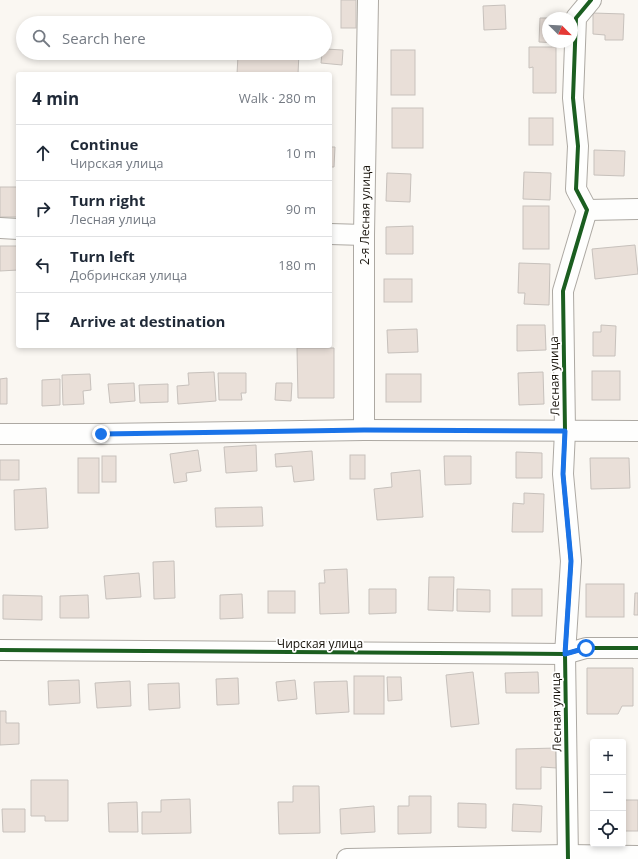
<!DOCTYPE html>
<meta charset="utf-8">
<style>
body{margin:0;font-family:"Open Sans",sans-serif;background:#f6f6f7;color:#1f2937}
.controls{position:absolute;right:12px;bottom:12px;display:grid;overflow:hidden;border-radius:4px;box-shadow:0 2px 6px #0003}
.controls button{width:36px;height:36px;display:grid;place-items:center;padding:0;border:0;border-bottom:1px solid #e0e1e3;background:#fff;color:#1f2937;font:20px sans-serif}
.compass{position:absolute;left:542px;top:12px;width:36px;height:36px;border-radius:50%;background:#fff;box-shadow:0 2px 6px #0003;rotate:114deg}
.stop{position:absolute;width:12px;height:12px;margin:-9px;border:3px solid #1a73e8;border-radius:50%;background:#fff}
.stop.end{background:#1a73e8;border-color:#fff;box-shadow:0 1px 4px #0008}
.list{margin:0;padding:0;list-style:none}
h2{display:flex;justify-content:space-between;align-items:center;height:52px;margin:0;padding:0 16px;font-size:17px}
h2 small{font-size:13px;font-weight:400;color:#747a83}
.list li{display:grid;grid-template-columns:26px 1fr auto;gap:12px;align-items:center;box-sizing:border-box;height:56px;padding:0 16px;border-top:1px solid #e0e1e3}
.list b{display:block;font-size:15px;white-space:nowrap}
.list p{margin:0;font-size:13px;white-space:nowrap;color:#747a83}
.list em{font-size:13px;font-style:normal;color:#747a83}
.icon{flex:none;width:22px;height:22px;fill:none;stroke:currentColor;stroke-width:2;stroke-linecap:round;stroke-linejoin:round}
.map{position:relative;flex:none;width:638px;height:859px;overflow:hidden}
.search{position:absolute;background:#fff;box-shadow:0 2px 6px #0003;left:16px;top:16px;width:316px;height:44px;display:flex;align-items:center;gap:10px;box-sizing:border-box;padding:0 14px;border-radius:22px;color:#747a83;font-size:15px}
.panel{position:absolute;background:#fff;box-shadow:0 2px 6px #0003;left:16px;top:72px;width:316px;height:276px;border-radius:4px}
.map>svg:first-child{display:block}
.building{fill:#e9dfd8;stroke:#c7c1bc}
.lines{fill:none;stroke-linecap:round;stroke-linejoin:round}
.minor-casing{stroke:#ada9a3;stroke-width:22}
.minor{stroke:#fefefd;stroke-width:20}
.cycleway-casing{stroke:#fff;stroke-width:6}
.cycleway{stroke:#1b5e20;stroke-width:4}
.route{stroke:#1a73e8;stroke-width:5}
.labels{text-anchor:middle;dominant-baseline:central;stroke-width:3.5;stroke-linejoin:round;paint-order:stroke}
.street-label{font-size:12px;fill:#17120a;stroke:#fff}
</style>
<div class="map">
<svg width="638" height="859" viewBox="0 0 638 859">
<rect width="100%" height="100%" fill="#faf7f2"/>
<!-- building -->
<g class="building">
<rect x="341" y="0" width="15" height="28"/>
<path d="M505,5L506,29L484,30L483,6Z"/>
<path d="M593,13L624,14L623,40H605V35L593,34Z"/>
<path d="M540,18H548V42L559,43L539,42Z"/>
<path d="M529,47H556V93H533V67L529,68Z"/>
<path d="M325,49L343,50L342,65L321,63L322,53H325Z"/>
<rect x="391" y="50" width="24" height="45"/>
<path d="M269,53H299L298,74H237L238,56L269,57Z"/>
<rect x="392" y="108" width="31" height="40"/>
<rect x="529" y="118" width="24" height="27"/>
<path d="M330,147H335L334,167H330Z"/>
<path d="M594,150L625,151L624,176L594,175Z"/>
<path d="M524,172L551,173L550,200L523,199Z"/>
<path d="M387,173L411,174L410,202L386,201Z"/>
<rect x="0" y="187" width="18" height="30"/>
<rect x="523" y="206" width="26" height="43"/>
<path d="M413,226V254H386V227Z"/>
<path d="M635,245L638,274L595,279L592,249Z"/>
<path d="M0,246H18V270L0,271Z"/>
<path d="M519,263L550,264L549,305L524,304L525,293H518Z"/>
<rect x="384" y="279" width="28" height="23"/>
<path d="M517,325H545L546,350L517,351Z"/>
<path d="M601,325L616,326L615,356H593V332H601Z"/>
<path d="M417,329L418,352L388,353L387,330Z"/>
<path d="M297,348H334V398H298Z"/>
<rect x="592" y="371" width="28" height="29"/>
<path d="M214,372L216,401L178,404L177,386L189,385L188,373Z"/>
<path d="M543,372L544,404L519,405L518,373Z"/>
<path d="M218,373H246V393H241L242,400H219Z"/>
<path d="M90,374L91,390L83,391L84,404L63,405L62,375Z"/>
<rect x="386" y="374" width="35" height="28"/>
<path d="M7,378V404H0V379Z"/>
<path d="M60,379V405L42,406V380Z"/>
<path d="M134,383L135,401L110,403L108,384Z"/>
<path d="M276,383H292L291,401L275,400Z"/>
<path d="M168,384V402L140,403L139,385Z"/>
<path d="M256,445L257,471L226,473L224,447Z"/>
<path d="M198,450L201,471L186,473L187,481L174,483L170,454Z"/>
<path d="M312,451L314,480L294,482L292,466L276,467L275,454Z"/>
<path d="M516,452L542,453V478H516Z"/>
<rect x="350" y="455" width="15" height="24"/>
<rect x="102" y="456" width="14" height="26"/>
<path d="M444,456H471V484L445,485Z"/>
<rect x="78" y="458" width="21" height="35"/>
<path d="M590,458H629L630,488L591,489Z"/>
<rect x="0" y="460" width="19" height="20"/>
<path d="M420,470L423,517L377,520L374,489L392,487L391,473Z"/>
<path d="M46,488L48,528L15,530L14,490Z"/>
<path d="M524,493L544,494L543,532H512L513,503L524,504Z"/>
<path d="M262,507L263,526L216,527L215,508Z"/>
<path d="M174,561L175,598L154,599L153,562Z"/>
<path d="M347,569L349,613L320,614L319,583H325L324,570Z"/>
<path d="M139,573L141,597L106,599L104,576Z"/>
<path d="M429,577H454L453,611L428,610Z"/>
<rect x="586" y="584" width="38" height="33"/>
<path d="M369,589H396V613L369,614Z"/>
<path d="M457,589L490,590V612L457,611Z"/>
<rect x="512" y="589" width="30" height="27"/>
<rect x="268" y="591" width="27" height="22"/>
<path d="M635,593H638V615H634Z"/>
<path d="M242,594L243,618L220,619V595Z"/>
<path d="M3,595L42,596V620L3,619Z"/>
<path d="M88,595L89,618H60V596Z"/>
<path d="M587,668H633V706H622L618,714H587Z"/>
<path d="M473,672L479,724L451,727L446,675Z"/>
<path d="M538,672L539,693H506L505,673Z"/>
<rect x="354" y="676" width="30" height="38"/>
<path d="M387,677H401L402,700L388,701Z"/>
<path d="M238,678L239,704L217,705L216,679Z"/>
<path d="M79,680L80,703L49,705L48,681Z"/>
<path d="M295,680L297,699L278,701L276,682Z"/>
<path d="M130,681L131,706L97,708L95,683Z"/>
<path d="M347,681L349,712L316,714L314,682Z"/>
<path d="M179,683L180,708L149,710L148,684Z"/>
<path d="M0,711H6V723H19V744L0,745Z"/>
<path d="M557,748V768L541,767V789H516V749Z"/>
<path d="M31,780H68V821H45V816H31Z"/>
<path d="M293,786H319L320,833L279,834L278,802H293Z"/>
<path d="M409,796H431V833L398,834V806H409Z"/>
<path d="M190,799L191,833L142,834V812H161V800Z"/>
<path d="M624,800H638V831H623Z"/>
<path d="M137,802L138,832H109L108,803Z"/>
<path d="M458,803L486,804V828L458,827Z"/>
<path d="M513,804L542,806L541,832L512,831Z"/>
<path d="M374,806L375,832L341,834L340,809Z"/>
<path d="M2,809H25V832H3Z"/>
</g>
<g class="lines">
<!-- minor casing -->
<g class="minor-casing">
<g id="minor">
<path d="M587,210L638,209"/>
<path d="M0,228L18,229"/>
<path d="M330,234L364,235"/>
<path id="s1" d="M364,430V235L368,0"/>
<path d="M0,434H101L364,430L638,431"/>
<path d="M0,650L565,654L586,648H638"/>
<path d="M347,859L568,855L638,856"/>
<path d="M568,859L565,654L571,561L563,474L565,431L563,291L587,210L576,189L578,146L573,98L576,18L591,0"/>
</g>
</g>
<!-- minor -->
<use href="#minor" class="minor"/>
<!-- cycleway casing -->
<g class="cycleway-casing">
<g id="cycleway">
<path d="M0,650L565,654L586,648H638"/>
<path d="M568,859L565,654L571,561L563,474L565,431L563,291L587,210L576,189L578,146L573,98L576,18L591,0"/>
</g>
</g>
<!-- cycleway -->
<use href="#cycleway" class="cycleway"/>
</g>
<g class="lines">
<!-- route -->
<path class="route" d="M101,434L364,430L565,431L563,474L571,561L565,654L586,648"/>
</g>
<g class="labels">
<!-- street labels -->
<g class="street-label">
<text stroke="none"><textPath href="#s1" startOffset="215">2-я Лесная улица</textPath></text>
<text transform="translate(554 376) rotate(-91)">Лесная улица</text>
<text x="320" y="643">Чирская улица</text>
<text transform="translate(556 712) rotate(-91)">Лесная улица</text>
</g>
</g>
</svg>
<div class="controls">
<button>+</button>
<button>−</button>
<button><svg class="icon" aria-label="locate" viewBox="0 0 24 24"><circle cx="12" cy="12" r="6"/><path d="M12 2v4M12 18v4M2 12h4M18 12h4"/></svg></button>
</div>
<svg class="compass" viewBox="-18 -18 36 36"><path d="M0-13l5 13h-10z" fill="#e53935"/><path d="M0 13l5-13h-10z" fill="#747a83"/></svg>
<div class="stop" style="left:586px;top:648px"></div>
<div class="stop end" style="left:101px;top:434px"></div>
<div class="search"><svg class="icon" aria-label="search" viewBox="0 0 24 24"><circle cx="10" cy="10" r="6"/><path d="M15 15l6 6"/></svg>Search here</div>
<section class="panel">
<h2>4 min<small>Walk · 280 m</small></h2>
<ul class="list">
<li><svg class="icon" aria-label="ahead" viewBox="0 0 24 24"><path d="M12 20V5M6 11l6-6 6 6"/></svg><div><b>Continue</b><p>Чирская улица</p></div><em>10 m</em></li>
<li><svg class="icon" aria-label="right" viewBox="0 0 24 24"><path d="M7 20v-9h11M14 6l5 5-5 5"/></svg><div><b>Turn right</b><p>Лесная улица</p></div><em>90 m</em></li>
<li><svg class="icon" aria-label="left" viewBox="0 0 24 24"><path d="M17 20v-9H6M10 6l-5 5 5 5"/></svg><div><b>Turn left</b><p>Добринская улица</p></div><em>180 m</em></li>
<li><svg class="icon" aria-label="arrive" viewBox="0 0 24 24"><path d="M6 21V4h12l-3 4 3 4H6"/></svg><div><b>Arrive at destination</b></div></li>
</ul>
</section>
</div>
